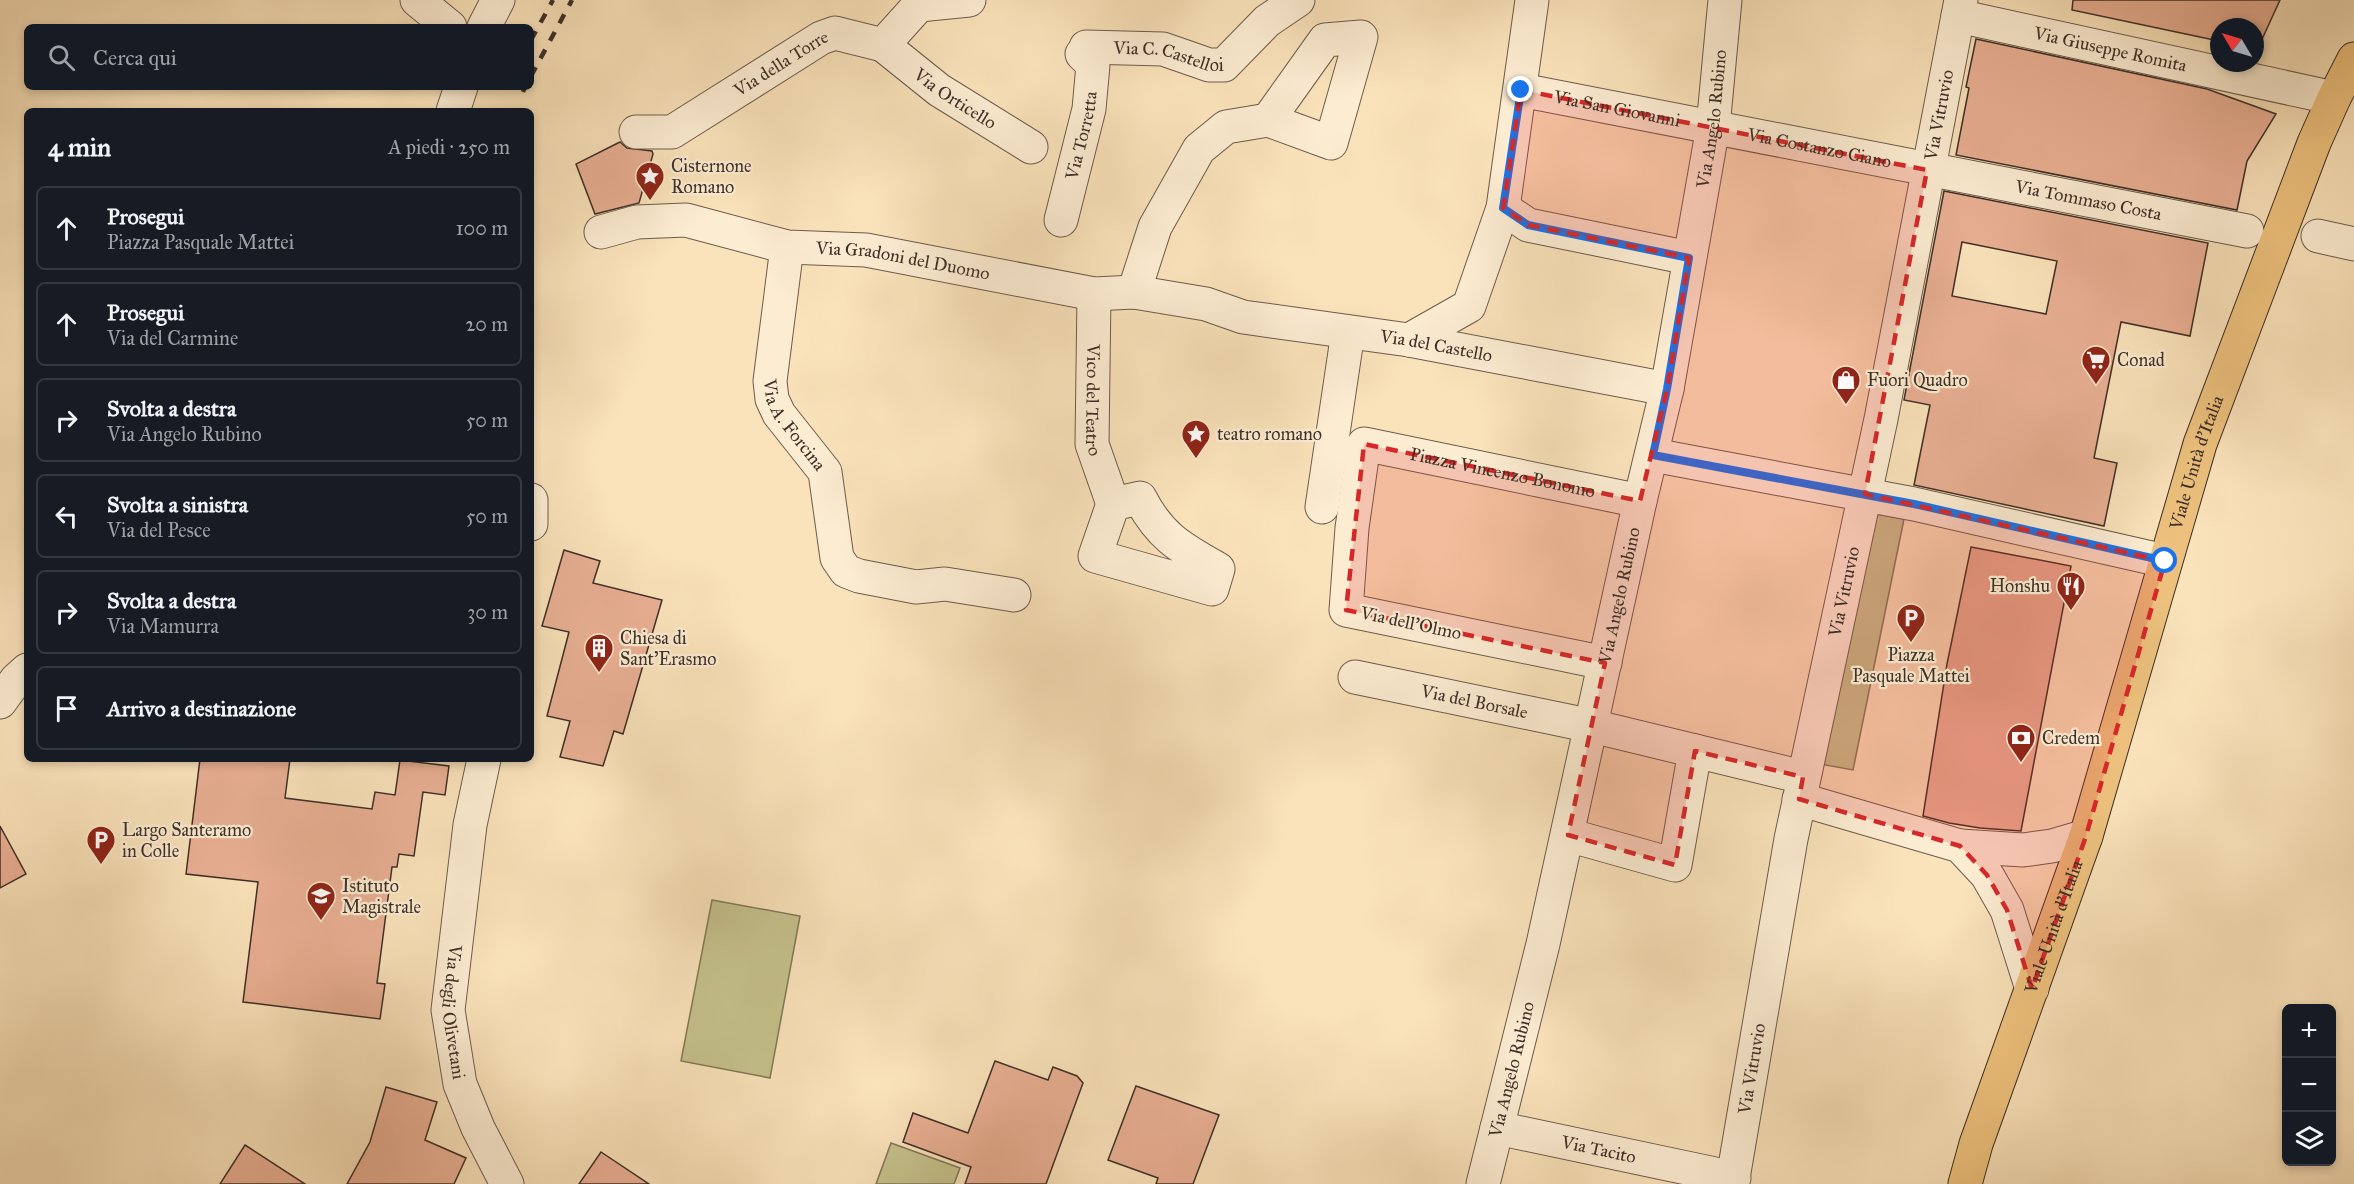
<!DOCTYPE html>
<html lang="it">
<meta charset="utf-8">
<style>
body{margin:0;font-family:"IM FELL Great Primer",serif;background:#242831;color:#f1f3f6}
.controls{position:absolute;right:18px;bottom:18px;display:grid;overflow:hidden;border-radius:9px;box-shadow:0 3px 9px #0003}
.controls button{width:54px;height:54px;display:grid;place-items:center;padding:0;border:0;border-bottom:2px solid #363941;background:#171b24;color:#f1f3f6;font:30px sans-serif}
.compass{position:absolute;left:2210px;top:18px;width:54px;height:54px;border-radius:50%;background:#171b24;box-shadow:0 3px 9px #0003;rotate:308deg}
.stop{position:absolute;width:18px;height:18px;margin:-14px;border:4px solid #1a73e8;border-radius:50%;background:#fff}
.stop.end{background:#1a73e8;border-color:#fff;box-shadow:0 2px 6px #0008}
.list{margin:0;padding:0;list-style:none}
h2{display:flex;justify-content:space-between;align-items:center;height:78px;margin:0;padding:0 24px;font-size:26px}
h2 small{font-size:20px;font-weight:400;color:#9ea1a6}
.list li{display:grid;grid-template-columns:39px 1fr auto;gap:18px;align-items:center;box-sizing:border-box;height:84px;margin:0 12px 12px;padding:0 12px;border:2px solid #363941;border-radius:9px}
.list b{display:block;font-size:22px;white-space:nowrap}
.list p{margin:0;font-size:20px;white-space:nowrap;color:#9ea1a6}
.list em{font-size:20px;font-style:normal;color:#9ea1a6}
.icon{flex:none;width:33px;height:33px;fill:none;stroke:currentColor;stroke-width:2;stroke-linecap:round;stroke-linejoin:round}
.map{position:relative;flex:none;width:2354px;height:1184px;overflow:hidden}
.search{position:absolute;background:#171b24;box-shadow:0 3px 9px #0003;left:24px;top:24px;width:510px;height:66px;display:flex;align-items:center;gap:15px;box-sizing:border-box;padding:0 21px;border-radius:9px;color:#9ea1a6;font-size:22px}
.panel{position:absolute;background:#171b24;box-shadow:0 3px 9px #0003;left:24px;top:108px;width:510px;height:654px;border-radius:9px}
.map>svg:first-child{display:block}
.green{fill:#c5c18b;stroke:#81785a;stroke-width:1.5}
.building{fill:#e9af93;stroke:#3d2f28;stroke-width:1.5;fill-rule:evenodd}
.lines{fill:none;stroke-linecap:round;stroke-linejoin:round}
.minor-casing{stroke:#6c5c4c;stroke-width:35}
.major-casing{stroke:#3d2f28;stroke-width:35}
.minor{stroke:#fcecd2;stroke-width:33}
.major{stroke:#edc17d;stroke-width:33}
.rail{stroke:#3d2f28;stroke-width:4.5;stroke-dasharray:10 10;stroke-linecap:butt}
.route{stroke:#1a73e8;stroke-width:8}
.marked{fill:#d62828;fill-opacity:0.2;stroke:#d62828;stroke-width:4.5;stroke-dasharray:12 8;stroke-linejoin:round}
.labels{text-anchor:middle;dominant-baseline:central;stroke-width:4.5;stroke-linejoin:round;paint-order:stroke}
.street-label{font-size:18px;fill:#3d2f28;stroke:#fcecd2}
.poi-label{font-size:18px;fill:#3d2f28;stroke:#fcecd2;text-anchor:start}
</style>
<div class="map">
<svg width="2354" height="1184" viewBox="0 0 2354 1184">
<rect width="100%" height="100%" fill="#fae2ba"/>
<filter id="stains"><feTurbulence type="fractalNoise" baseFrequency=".00333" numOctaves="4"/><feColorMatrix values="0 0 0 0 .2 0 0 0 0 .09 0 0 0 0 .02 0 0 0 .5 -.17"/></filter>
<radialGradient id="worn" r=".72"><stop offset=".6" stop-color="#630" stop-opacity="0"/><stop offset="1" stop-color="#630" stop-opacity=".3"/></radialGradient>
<!-- green -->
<g class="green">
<path d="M1872,513L1904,519L1853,770L1820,764Z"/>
<path d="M712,900L800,916L770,1078L681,1061Z"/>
<path d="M891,1143L960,1168L954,1184H876Z"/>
</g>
<!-- building -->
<g class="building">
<path d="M2073,0H2280L2258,48L2255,47V27H2219V41L2072,10Z"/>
<path d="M1976,39L2207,89L2276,114L2247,161L2237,210L1956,155L1969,88L1966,87Z"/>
<path d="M620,142L627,148L652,151L653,154L639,203L595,214L576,164Z"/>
<path d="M1944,191L2208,243L2190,336L2121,322L2094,458L2117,463L2104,526L1914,485L1930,405L1904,400ZM1962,242L2057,261L2046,314L1952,296Z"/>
<path d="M1971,547L2071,566L2021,831L1980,828L1949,823L1923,816L1947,664Z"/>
<path d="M564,550L600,561L593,583L662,600L623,734L614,731L603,766L560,757L570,721L547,716L569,632L542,626Z"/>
<path d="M200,759H290L285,798L372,809L375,792L395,795L400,760L449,766L445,795L423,792L414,856L399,854L397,867H392L377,983L385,984L380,1019L243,1002L258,882L186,874Z"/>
<path d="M0,826L26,874L0,888Z"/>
<path d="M995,1061L1048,1080L1053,1067L1077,1076L1083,1083L1046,1184H965L971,1167L903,1142L913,1113L968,1133Z"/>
<path d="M1136,1086L1219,1115L1193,1184H1156L1158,1178L1108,1160Z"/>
<path d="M386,1087L437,1102L425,1140L466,1158L454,1184H347L370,1142Z"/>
<path d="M245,1145L305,1184H220Z"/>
<path d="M601,1152L649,1184H579Z"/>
</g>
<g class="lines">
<!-- minor casing -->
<g class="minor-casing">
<g id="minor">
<path d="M417,0L450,27"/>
<path id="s1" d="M1958,16L2334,98"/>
<path d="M484,27L498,0"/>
<path d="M1361,37L1331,143L1268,120L1325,40Z"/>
<path id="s2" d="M883,45L939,90L1031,147"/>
<path id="s3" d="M1086,47L1163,49L1209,65H1224L1267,21L1298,0"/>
<path id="s4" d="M1521,90L2247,231"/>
<path d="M453,111L461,87"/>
<path id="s5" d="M636,132H672L821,38L835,33L883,45L919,5L969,0"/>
<path d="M1503,208L1528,225L1689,258"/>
<path id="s6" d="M1061,220L1089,109L1093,65L1082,54"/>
<path id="s7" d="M601,232L637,222L686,220L787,247L866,250L1094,294L1134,292L1206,304L1243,317L1409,340L1667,389"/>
<path d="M2318,236L2354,244"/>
<path id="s8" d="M787,247L770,381L772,399L779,414L825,472L837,558L846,571L859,576L916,587L945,584L1014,595"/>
<path d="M1134,292L1155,227L1199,149L1226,127L1268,120"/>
<path id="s9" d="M1094,294L1092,444L1113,504"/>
<path d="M1409,340L1469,306L1503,208L1532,0"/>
<path d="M1653,455L1914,504L2165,561"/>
<path d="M1140,498C1160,537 1181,548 1218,569L1212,589L1095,556L1113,504Z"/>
<path d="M531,500V524"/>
<path d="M1322,507L1348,332"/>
<path id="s10" d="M1605,663L1346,610L1352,528L1364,444L1640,501"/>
<path id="s11" d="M1355,677L1592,726L1803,777"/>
<path d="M0,702L16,680L27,670"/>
<path id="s12" d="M484,759L470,825L448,1010L460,1084L478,1128L507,1184"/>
<path d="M1799,799L1960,846L1987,875L2007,910L2032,989"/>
<path d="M1568,835L1675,865L1695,751"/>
<path d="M1960,846L2023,850L2052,846L2086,836"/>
<path id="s13" d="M1497,1128L1734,1178"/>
<path id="s14" d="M1483,1184L1543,944L1640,501L1667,389L1713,127L1725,0"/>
<path id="s15" d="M1732,1184L1791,839L1881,419L1961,0"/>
</g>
</g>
<!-- major casing -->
<g class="major-casing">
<g id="major">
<path id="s16" d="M1965,1184L1976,1144L2086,836L2200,444L2314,143L2334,98L2354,59"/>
</g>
</g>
<!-- minor -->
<use href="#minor" class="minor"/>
<!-- major -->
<use href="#major" class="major"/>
<!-- rail -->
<g class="rail">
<path d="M531,40L553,0"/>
<path d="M531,76L572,0"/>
<path d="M523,92L525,87"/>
</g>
</g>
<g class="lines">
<!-- route -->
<path class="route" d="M1521,90L1503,208L1528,225L1689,258L1667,389L1653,455L1914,504L2165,561"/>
</g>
<!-- marked area -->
<path class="marked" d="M1521,90L1927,170L1865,494L2165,561L2086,836L2032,989L2007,910L1987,875L1960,846L1799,799L1803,777L1695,751L1675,865L1568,835L1605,663L1346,610L1364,444L1640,501L1667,389L1689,258L1528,225L1503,208Z"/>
<!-- icons -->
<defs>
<g id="sight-pin" transform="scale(1.5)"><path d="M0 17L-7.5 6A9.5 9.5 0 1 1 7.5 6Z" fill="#8f2418" stroke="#fcecd2"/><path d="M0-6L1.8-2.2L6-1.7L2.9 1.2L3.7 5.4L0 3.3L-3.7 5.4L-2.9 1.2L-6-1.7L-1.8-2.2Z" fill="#fff"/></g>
<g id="supermarket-pin" transform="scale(1.5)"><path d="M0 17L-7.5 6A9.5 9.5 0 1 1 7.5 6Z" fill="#8f2418" stroke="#fcecd2"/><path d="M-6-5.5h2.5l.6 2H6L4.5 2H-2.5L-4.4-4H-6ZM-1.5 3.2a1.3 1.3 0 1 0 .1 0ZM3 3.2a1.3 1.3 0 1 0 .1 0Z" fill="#fff"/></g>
<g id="shop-pin" transform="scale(1.5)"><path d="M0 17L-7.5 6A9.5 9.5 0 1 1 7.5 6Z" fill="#8f2418" stroke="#fcecd2"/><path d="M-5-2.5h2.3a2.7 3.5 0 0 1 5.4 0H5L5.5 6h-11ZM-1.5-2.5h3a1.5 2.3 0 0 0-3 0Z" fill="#fff"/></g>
<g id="restaurant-pin" transform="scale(1.5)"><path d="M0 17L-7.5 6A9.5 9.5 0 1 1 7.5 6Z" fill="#8f2418" stroke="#fcecd2"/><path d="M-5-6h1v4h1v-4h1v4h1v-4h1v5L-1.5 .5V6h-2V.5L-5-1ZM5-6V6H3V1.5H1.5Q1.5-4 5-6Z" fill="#fff"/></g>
<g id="parking-pin" transform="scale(1.5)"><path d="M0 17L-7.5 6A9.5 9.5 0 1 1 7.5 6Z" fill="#8f2418" stroke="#fcecd2"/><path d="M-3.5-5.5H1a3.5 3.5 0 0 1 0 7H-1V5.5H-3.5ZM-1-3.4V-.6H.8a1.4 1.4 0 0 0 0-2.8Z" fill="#fff"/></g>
<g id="building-pin" transform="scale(1.5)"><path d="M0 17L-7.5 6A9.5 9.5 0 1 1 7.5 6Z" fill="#8f2418" stroke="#fcecd2"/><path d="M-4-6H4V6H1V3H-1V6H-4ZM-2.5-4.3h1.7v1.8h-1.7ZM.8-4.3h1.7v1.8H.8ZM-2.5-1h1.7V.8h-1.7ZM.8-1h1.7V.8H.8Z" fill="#fff"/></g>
<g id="bank-pin" transform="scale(1.5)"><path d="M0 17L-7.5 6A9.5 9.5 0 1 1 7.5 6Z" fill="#8f2418" stroke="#fcecd2"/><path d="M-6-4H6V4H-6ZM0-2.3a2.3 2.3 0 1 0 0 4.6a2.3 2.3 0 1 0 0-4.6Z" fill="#fff"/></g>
<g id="school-pin" transform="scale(1.5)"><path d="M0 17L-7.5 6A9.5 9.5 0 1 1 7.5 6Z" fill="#8f2418" stroke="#fcecd2"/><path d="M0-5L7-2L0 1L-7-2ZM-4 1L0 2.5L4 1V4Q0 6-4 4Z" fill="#fff"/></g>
</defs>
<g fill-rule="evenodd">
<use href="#sight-pin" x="650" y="176"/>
<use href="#supermarket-pin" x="2096" y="360"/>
<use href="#shop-pin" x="1846" y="380"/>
<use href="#sight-pin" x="1196" y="434"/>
<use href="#restaurant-pin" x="2071" y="586"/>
<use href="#parking-pin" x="1911" y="618"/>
<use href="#building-pin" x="599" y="648"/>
<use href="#bank-pin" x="2021" y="738"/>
<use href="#parking-pin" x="101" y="840"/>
<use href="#school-pin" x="321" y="896"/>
</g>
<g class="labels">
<!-- street labels -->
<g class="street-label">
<text stroke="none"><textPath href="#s1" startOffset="156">Via Giuseppe Romita</textPath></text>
<text stroke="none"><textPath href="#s3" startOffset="84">Via C. Castelloi</textPath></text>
<text stroke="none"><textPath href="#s5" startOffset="165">Via della Torre</textPath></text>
<text stroke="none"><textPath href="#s2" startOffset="90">Via Orticello</textPath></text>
<text stroke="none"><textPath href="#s4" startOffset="98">Via San Giovanni</textPath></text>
<text stroke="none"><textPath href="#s15" startOffset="1089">Via Vitruvio</textPath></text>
<text stroke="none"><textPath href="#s14" startOffset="1090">Via Angelo Rubino</textPath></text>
<text stroke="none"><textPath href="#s6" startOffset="87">Via Torretta</textPath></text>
<text stroke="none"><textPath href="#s4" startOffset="304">Via Costanzo Ciano</textPath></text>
<text stroke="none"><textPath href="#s4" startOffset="578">Via Tommaso Costa</textPath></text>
<text stroke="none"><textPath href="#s7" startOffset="308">Via Gradoni del Duomo</textPath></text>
<text stroke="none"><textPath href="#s7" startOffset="850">Via del Castello</textPath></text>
<text stroke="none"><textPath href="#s9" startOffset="106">Vico del Teatro</textPath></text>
<text stroke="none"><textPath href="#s8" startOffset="186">Via A. Forcina</textPath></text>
<text stroke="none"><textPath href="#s16" startOffset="758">Viale Unità d'Italia</textPath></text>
<text stroke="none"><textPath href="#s10" startOffset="573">Piazza Vincenzo Bonomo</textPath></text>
<text stroke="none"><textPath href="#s15" startOffset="603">Via Vitruvio</textPath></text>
<text stroke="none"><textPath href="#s14" startOffset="604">Via Angelo Rubino</textPath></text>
<text transform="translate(1411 623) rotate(12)">Via dell'Olmo</text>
<text stroke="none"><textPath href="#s11" startOffset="122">Via del Borsale</textPath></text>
<text stroke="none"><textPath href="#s16" startOffset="272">Viale Unità d'Italia</textPath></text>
<text stroke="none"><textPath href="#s12" startOffset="256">Via degli Olivetani</textPath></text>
<text stroke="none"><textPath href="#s14" startOffset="118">Via Angelo Rubino</textPath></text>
<text stroke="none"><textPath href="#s15" startOffset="117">Via Vitruvio</textPath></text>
<text stroke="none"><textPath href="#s13" startOffset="104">Via Tacito</textPath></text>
</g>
<!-- poi labels -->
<g class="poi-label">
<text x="671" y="166">Cisternone<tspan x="671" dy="21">Romano</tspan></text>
<text x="2117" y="360">Conad</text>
<text x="1867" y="380">Fuori Quadro</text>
<text x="1217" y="434">teatro romano</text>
<text x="2050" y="586" text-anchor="end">Honshu</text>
<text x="620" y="638">Chiesa di<tspan x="620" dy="21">Sant'Erasmo</tspan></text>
<text x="1911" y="655" text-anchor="middle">Piazza<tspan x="1911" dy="21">Pasquale Mattei</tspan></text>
<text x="2042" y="738">Credem</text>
<text x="122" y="830">Largo Santeramo<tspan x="122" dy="21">in Colle</tspan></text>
<text x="342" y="886">Istituto<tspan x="342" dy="21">Magistrale</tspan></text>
</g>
</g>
<rect width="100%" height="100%" filter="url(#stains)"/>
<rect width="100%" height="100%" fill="url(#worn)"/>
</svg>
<div class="controls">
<button>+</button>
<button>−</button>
<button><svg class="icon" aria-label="layers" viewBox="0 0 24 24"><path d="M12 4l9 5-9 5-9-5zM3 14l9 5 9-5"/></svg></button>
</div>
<svg class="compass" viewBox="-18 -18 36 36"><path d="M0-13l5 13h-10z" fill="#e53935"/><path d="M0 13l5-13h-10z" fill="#9ea1a6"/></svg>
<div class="stop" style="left:2165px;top:561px"></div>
<div class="stop end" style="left:1521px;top:90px"></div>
<div class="search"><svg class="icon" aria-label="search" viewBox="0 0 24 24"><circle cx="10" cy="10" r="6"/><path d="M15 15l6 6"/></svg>Cerca qui</div>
<section class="panel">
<h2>4 min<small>A piedi · 250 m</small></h2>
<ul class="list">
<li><svg class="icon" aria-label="ahead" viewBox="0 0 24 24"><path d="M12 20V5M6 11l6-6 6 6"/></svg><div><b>Prosegui</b><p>Piazza Pasquale Mattei</p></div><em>100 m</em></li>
<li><svg class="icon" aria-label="ahead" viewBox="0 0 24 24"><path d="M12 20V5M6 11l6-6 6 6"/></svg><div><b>Prosegui</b><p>Via del Carmine</p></div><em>20 m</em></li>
<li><svg class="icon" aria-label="right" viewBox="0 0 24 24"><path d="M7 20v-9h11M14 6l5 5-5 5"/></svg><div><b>Svolta a destra</b><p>Via Angelo Rubino</p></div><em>50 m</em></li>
<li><svg class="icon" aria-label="left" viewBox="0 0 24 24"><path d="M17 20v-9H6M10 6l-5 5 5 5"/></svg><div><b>Svolta a sinistra</b><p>Via del Pesce</p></div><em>50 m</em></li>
<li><svg class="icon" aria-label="right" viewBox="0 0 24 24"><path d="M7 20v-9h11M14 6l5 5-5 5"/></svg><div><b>Svolta a destra</b><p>Via Mamurra</p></div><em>30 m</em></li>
<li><svg class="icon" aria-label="arrive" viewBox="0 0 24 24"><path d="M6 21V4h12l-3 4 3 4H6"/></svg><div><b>Arrivo a destinazione</b></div></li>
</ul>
</section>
</div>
